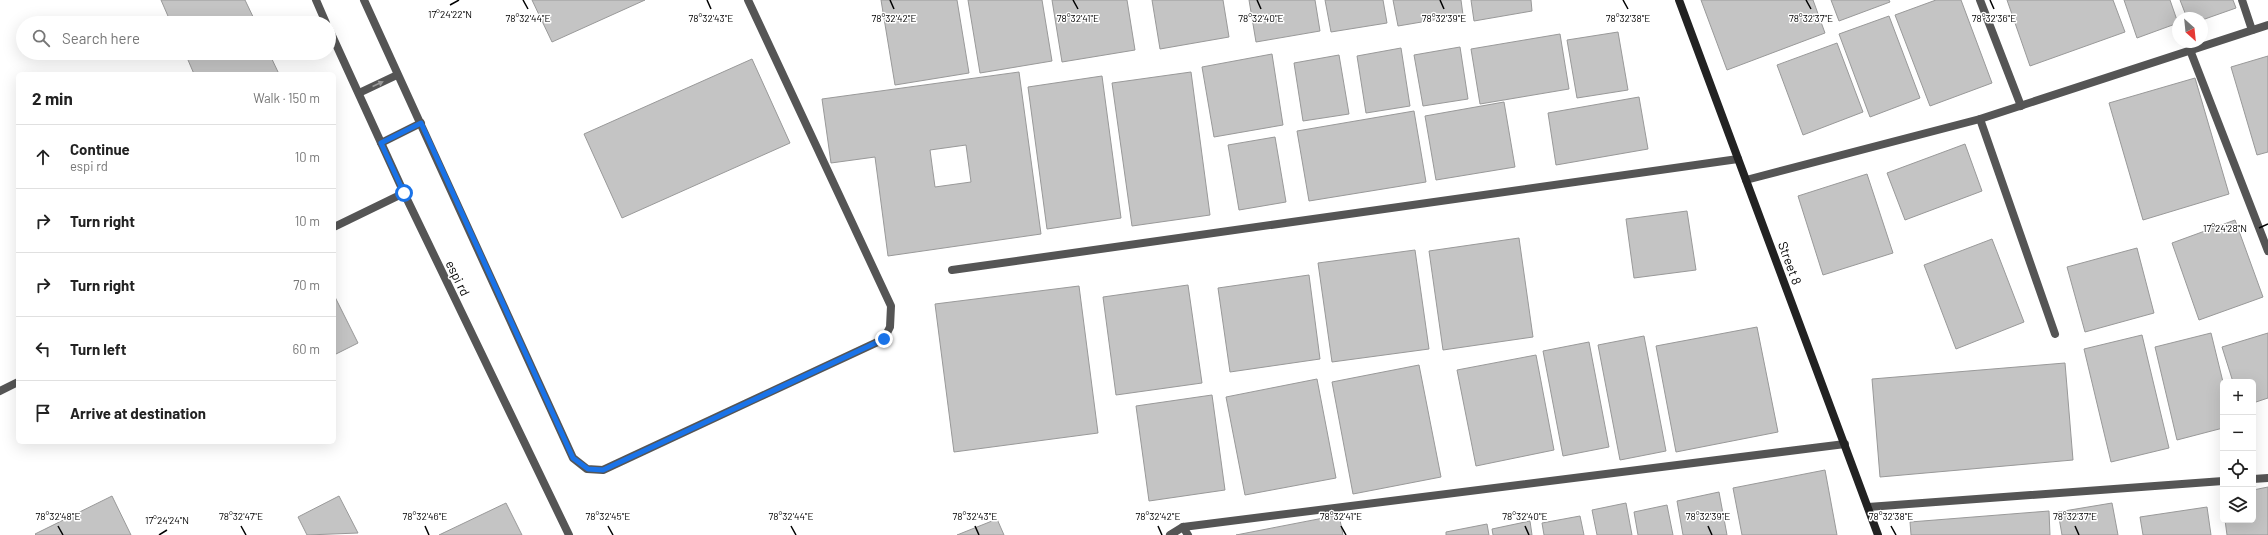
<!DOCTYPE html>
<meta charset="utf-8">
<style>
body{margin:0;font-family:Barlow,sans-serif;background:#f2f2f2;color:#222}
.controls{position:absolute;right:12px;bottom:12px;display:grid;overflow:hidden;border-radius:6px;box-shadow:0 4px 16px #0002}
.controls button{width:36px;height:36px;display:grid;place-items:center;padding:0;border:0;border-bottom:1px solid #e0e0e0;background:#fff;color:#222;font:20px sans-serif}
.compass{position:absolute;left:2172px;top:12px;width:36px;height:36px;border-radius:50%;background:#fff;box-shadow:0 4px 16px #0002;rotate:153deg}
.stop{position:absolute;width:12px;height:12px;margin:-9px;border:3px solid #1a73e8;border-radius:50%;background:#fff}
.stop.end{background:#1a73e8;border-color:#fff;box-shadow:0 1px 4px #0008}
.list{margin:0;padding:0;list-style:none}
h2{display:flex;justify-content:space-between;align-items:center;height:52px;margin:0;padding:0 16px;font-size:17px}
h2 small{font-size:13px;font-weight:400;color:#767676}
.list li{display:grid;grid-template-columns:26px 1fr auto;gap:12px;align-items:center;box-sizing:border-box;height:64px;padding:0 16px;border-top:1px solid #e0e0e0}
.list b{display:block;font-size:15px;white-space:nowrap}
.list p{margin:0;font-size:13px;white-space:nowrap;color:#767676}
.list em{font-size:13px;font-style:normal;color:#767676}
.icon{flex:none;width:22px;height:22px;fill:none;stroke:currentColor;stroke-width:2;stroke-linecap:round;stroke-linejoin:round}
.map{position:relative;flex:none;width:2268px;height:535px;overflow:hidden}
.search{position:absolute;background:#fff;box-shadow:0 4px 16px #0002;left:16px;top:16px;width:320px;height:44px;display:flex;align-items:center;gap:10px;box-sizing:border-box;padding:0 14px;border-radius:22px;color:#767676;font-size:15px}
.panel{position:absolute;background:#fff;box-shadow:0 4px 16px #0002;left:16px;top:72px;width:320px;height:372px;border-radius:6px}
.map>svg:first-child{display:block}
.building{fill:#c4c4c4;stroke:#999;fill-rule:evenodd}
.lines{fill:none;stroke-linecap:round;stroke-linejoin:round}
.street{stroke:#555;stroke-width:8}
.secondary{stroke:#222;stroke-width:8}
.oneway{fill:#999}
.route{stroke:#1a73e8;stroke-width:5}
.ticks{fill:none;stroke:#000;stroke-width:1.5}
.labels{text-anchor:middle;dominant-baseline:central;stroke-width:3;stroke-linejoin:round;paint-order:stroke}
.street-label{font-size:13px;fill:#000;stroke:#fff}
.ticks-label{font-size:10px;text-anchor:middle;fill:#000;stroke:#fff;stroke-width:3;stroke-linejoin:round;paint-order:stroke}
</style>
<div class="map">
<svg width="2268" height="535" viewBox="0 0 2268 535">
<rect width="100%" height="100%" fill="#fff"/>
<!-- building -->
<g class="building">
<path d="M161,0H245L256,23H171Z"/>
<path d="M532,0H645L552,42Z"/>
<path d="M881,0H957L969,73L895,85Z"/>
<path d="M968,0H1042L1052,61L980,73Z"/>
<path d="M1052,0H1127L1135,50L1062,62Z"/>
<path d="M1152,0H1223L1229,37L1160,49Z"/>
<path d="M1249,0H1315L1320,31L1256,42Z"/>
<path d="M1325,0H1383L1387,23L1331,32Z"/>
<path d="M1393,0H1461L1463,15L1398,26Z"/>
<path d="M1471,0H1531L1532,11L1474,21Z"/>
<path d="M1701,0H1813L1825,33L1727,70Z"/>
<path d="M1831,0H1889L1890,2L1839,21Z"/>
<path d="M1936,0H1961L1992,83L1930,106L1895,15Z"/>
<path d="M2007,0H2113L2125,32L2030,66Z"/>
<path d="M2124,0H2170L2178,23L2137,38Z"/>
<path d="M2180,0H2233L2236,8L2202,20V18H2187Z"/>
<path d="M1889,16L1920,98L1870,117L1839,34Z"/>
<path d="M1618,32L1628,90L1577,98L1567,40Z"/>
<path d="M1560,34L1569,89L1480,104L1471,49Z"/>
<path d="M1837,43L1863,112L1803,135L1777,65Z"/>
<path d="M1460,47L1468,99L1423,106L1414,55Z"/>
<path d="M1401,48L1410,106L1366,113L1357,56Z"/>
<path d="M185,53H269L279,74H194Z"/>
<path d="M1272,54L1283,125L1214,137L1202,67Z"/>
<path d="M1339,55L1349,114L1303,121L1294,63Z"/>
<path d="M2268,56V152L2257,155L2231,67Z"/>
<path d="M752,59L790,143L622,218L584,134Z"/>
<path d="M1019,72L1041,234L888,256L875,157L831,163L822,99ZM966,145L971,182L935,187L930,150Z"/>
<path d="M1191,72L1210,215L1132,226L1112,83Z"/>
<path d="M1102,76L1121,218L1047,229L1028,87Z"/>
<path d="M2195,78L2229,194L2143,220L2109,103Z"/>
<path d="M1639,97L1648,149L1556,165L1548,113Z"/>
<path d="M1504,102L1515,167L1436,180L1425,116Z"/>
<path d="M1414,111L1426,182L1309,201L1297,131Z"/>
<path d="M1275,137L1286,202L1239,210L1228,145Z"/>
<path d="M1965,144L1982,191L1905,220L1887,173Z"/>
<path d="M1867,174L1893,253L1823,275L1798,196Z"/>
<path d="M1687,211L1696,270L1634,278L1626,219Z"/>
<path d="M2235,220L2263,297L2199,320L2172,243Z"/>
<path d="M1519,238L1533,337L1443,350L1429,251Z"/>
<path d="M1992,239L2024,322L1956,349L1924,265Z"/>
<path d="M2137,248L2154,313L2085,332L2067,267Z"/>
<path d="M1415,250L1429,349L1332,362L1318,263Z"/>
<path d="M1309,275L1320,359L1230,372L1218,288Z"/>
<path d="M1188,285L1202,383L1116,395L1103,297Z"/>
<path d="M1079,286L1098,433L954,452L935,304Z"/>
<path d="M334,295L358,343L334,355Z"/>
<path d="M1757,327L1778,432L1676,452L1656,346Z"/>
<path d="M2211,333L2223,382V428L2177,440L2155,347Z"/>
<path d="M2268,333V398L2253,403V382H2233L2222,347Z"/>
<path d="M2142,335L2169,448L2111,462L2084,349Z"/>
<path d="M1644,336L1666,451L1620,460L1598,345Z"/>
<path d="M1589,342L1609,447L1563,456L1543,351Z"/>
<path d="M1536,355L1554,450L1476,466L1457,370Z"/>
<path d="M2065,363L2073,460L1880,477L1872,379Z"/>
<path d="M1419,365L1441,477L1353,494L1332,382Z"/>
<path d="M1317,379L1336,478L1245,495L1226,397Z"/>
<path d="M1212,395L1225,490L1149,501L1136,406Z"/>
<path d="M1825,470L1837,535H1742L1733,488Z"/>
<path d="M2268,487V535H2227L2225,520H2253V490Z"/>
<path d="M1719,492L1727,535H1683L1677,501Z"/>
<path d="M112,496L131,535H36L35,534Z"/>
<path d="M339,496L358,533L307,535L298,517Z"/>
<path d="M506,503L522,535H439Z"/>
<path d="M1626,503L1632,535H1597L1592,510Z"/>
<path d="M2112,503L2118,535H2062L2058,512Z"/>
<path d="M1667,505L1673,535H1638L1634,512Z"/>
<path d="M2207,507L2211,535H2143L2140,517Z"/>
<path d="M2049,511L2050,535H1911L1910,522Z"/>
<path d="M1339,515L1343,535H1236Z"/>
<path d="M1580,516L1584,535H1544L1542,523Z"/>
<path d="M997,519L1004,535H957Z"/>
<path d="M1530,521L1532,535H1493L1492,529Z"/>
<path d="M1487,524L1489,535H1446V532Z"/>
</g>
<g class="lines">
<!-- street -->
<g class="street">
<path d="M316,0L326,23"/>
<path d="M364,0L573,458L587,469L603,470L884,339L890,327L891,306L748,0"/>
<path d="M1980,0L2021,106"/>
<path d="M2242,0L2252,30"/>
<path d="M329,29L404,193L569,535"/>
<path d="M2190,50L2268,251"/>
<path d="M359,93L397,75"/>
<path d="M1980,119L2055,334"/>
<path d="M381,143L421,123"/>
<path d="M1746,180L1980,119L2268,25"/>
<path d="M334,227L404,193"/>
<path d="M952,270L1738,159"/>
<path d="M0,391L18,382"/>
<path d="M2253,479L2268,478"/>
<path d="M1868,507L2223,481"/>
<path d="M1183,527L1188,535"/>
<path d="M1170,535L1183,527L1845,444"/>
</g>
<!-- secondary -->
<path class="secondary" d="M1679,0L1878,535"/>
</g>
<!-- one-way arrows -->
<defs><path id="oneway-solid" d="M-6-.8H1V-3.2L6.5 0L1 3.2V.8H-6Z"/></defs>
<use class="oneway" href="#oneway-solid" transform="translate(378 84) rotate(-25)"/>
<g class="lines">
<!-- route -->
<path class="route" d="M404,193L381,143L421,123L573,458L588,469L603,470L884,339"/>
</g>
<!-- ticks -->
<path class="ticks" d="M523,0L528,9M707,0L711,9M890,0L894,9M1073,0L1078,9M1257,0L1261,9M1440,0L1444,9M1623,0L1628,9M1806,0L1811,9M1990,0L1994,9M450,5L459,0M2259,228L2268,224M58,526L63,535M241,526L246,535M425,526L429,535M608,526L613,535M791,526L796,535M975,526L979,535M1158,526L1162,535M1341,526L1346,535M1525,526L1529,535M1708,526L1712,535M1891,526L1896,535M2075,526L2079,535M159,535L167,530"/>
<g class="labels">
<!-- street labels -->
<g class="street-label">
<text transform="translate(1790 263) rotate(70)">Street 8</text>
<text transform="translate(458 278) rotate(64)">espi rd</text>
</g>
</g>
<g class="ticks-label">
<text x="450" y="18">17°24'22"N</text>
<text x="528" y="22">78°32'44"E</text>
<text x="711" y="22">78°32'43"E</text>
<text x="894" y="22">78°32'42"E</text>
<text x="1078" y="22">78°32'41"E</text>
<text x="1261" y="22">78°32'40"E</text>
<text x="1444" y="22">78°32'39"E</text>
<text x="1628" y="22">78°32'38"E</text>
<text x="1811" y="22">78°32'37"E</text>
<text x="1994" y="22">78°32'36"E</text>
<text x="2225" y="232">17°24'28"N</text>
<text x="58" y="520">78°32'48"E</text>
<text x="241" y="520">78°32'47"E</text>
<text x="425" y="520">78°32'46"E</text>
<text x="608" y="520">78°32'45"E</text>
<text x="791" y="520">78°32'44"E</text>
<text x="975" y="520">78°32'43"E</text>
<text x="1158" y="520">78°32'42"E</text>
<text x="1341" y="520">78°32'41"E</text>
<text x="1525" y="520">78°32'40"E</text>
<text x="1708" y="520">78°32'39"E</text>
<text x="1891" y="520">78°32'38"E</text>
<text x="2075" y="520">78°32'37"E</text>
<text x="167" y="524">17°24'24"N</text>
</g>
</svg>
<div class="controls">
<button>+</button>
<button>−</button>
<button><svg class="icon" aria-label="locate" viewBox="0 0 24 24"><circle cx="12" cy="12" r="6"/><path d="M12 2v4M12 18v4M2 12h4M18 12h4"/></svg></button>
<button><svg class="icon" aria-label="layers" viewBox="0 0 24 24"><path d="M12 4l9 5-9 5-9-5zM3 14l9 5 9-5"/></svg></button>
</div>
<svg class="compass" viewBox="-18 -18 36 36"><path d="M0-13l5 13h-10z" fill="#e53935"/><path d="M0 13l5-13h-10z" fill="#767676"/></svg>
<div class="stop" style="left:404px;top:193px"></div>
<div class="stop end" style="left:884px;top:339px"></div>
<div class="search"><svg class="icon" aria-label="search" viewBox="0 0 24 24"><circle cx="10" cy="10" r="6"/><path d="M15 15l6 6"/></svg>Search here</div>
<section class="panel">
<h2>2 min<small>Walk · 150 m</small></h2>
<ul class="list">
<li><svg class="icon" aria-label="ahead" viewBox="0 0 24 24"><path d="M12 20V5M6 11l6-6 6 6"/></svg><div><b>Continue</b><p>espi rd</p></div><em>10 m</em></li>
<li><svg class="icon" aria-label="right" viewBox="0 0 24 24"><path d="M7 20v-9h11M14 6l5 5-5 5"/></svg><div><b>Turn right</b></div><em>10 m</em></li>
<li><svg class="icon" aria-label="right" viewBox="0 0 24 24"><path d="M7 20v-9h11M14 6l5 5-5 5"/></svg><div><b>Turn right</b></div><em>70 m</em></li>
<li><svg class="icon" aria-label="left" viewBox="0 0 24 24"><path d="M17 20v-9H6M10 6l-5 5 5 5"/></svg><div><b>Turn left</b></div><em>60 m</em></li>
<li><svg class="icon" aria-label="arrive" viewBox="0 0 24 24"><path d="M6 21V4h12l-3 4 3 4H6"/></svg><div><b>Arrive at destination</b></div></li>
</ul>
</section>
</div>
